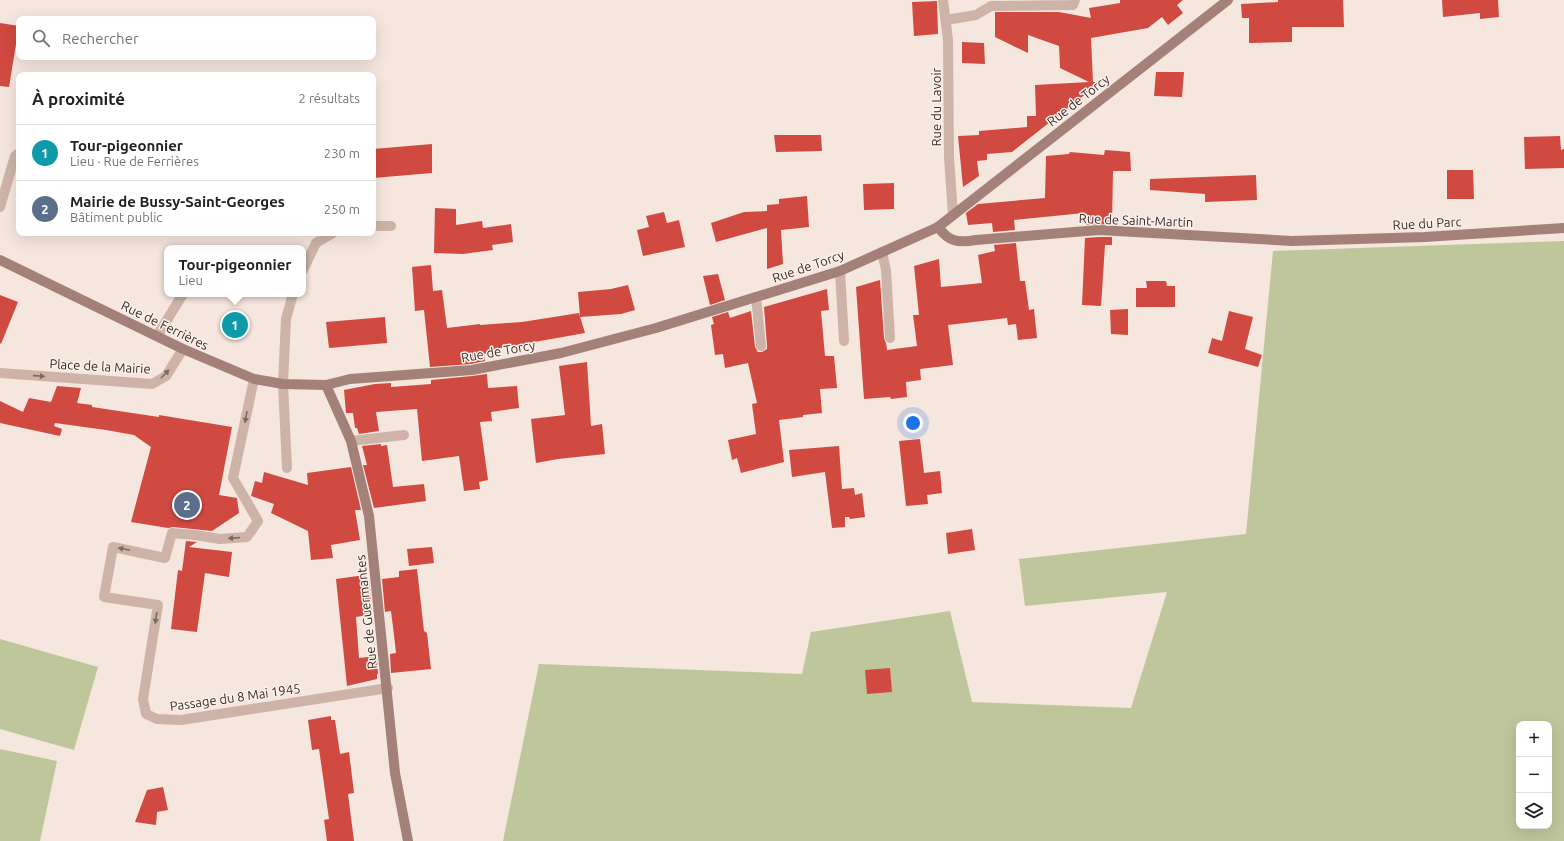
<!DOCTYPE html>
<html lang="fr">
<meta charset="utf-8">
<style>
body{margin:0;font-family:Ubuntu,sans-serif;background:#f6f6f6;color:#202124}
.controls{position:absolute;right:12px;bottom:12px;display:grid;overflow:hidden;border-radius:8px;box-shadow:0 4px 16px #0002}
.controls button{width:36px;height:36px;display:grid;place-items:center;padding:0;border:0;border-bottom:1px solid #e0e0e0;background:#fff;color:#202124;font:20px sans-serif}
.you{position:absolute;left:913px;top:423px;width:14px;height:14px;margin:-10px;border:3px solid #fff;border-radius:50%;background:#1a73e8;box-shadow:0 0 0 6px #1a73e833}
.badge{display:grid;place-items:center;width:26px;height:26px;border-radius:50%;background:#1a6159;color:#fff;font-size:13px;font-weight:700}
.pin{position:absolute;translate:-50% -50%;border:2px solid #fff;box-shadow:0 1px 4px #0006}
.popup{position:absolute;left:164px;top:245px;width:142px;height:52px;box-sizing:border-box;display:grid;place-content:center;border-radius:8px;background:#fff;filter:drop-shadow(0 1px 3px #0005);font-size:13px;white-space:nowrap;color:#757577}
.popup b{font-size:15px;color:#202124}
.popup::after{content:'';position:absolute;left:50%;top:100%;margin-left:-8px;border:8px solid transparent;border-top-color:#fff}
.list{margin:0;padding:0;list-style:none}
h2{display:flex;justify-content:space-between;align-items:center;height:52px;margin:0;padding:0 16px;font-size:17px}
h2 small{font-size:13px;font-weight:400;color:#757577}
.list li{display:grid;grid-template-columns:26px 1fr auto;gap:12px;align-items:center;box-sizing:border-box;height:56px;padding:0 16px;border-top:1px solid #e0e0e0}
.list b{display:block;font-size:15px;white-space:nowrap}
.list p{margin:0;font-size:13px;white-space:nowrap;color:#757577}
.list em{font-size:13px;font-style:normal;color:#757577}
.icon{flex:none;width:22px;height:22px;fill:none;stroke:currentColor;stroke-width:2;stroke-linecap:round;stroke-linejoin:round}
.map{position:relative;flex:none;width:1564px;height:841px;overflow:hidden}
.search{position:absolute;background:#fff;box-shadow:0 4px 16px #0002;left:16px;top:16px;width:360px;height:44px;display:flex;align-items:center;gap:10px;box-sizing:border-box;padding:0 14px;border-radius:8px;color:#757577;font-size:15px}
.panel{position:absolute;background:#fff;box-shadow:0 4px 16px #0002;left:16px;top:72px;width:360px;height:164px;border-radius:8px}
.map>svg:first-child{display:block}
.green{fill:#bfc69c;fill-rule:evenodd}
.building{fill:#d04a41}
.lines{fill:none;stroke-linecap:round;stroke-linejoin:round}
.lane{stroke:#ceb3a8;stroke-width:10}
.street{stroke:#ceb3a8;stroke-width:10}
.secondary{stroke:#a38179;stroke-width:10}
.oneway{fill:#7d6862}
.labels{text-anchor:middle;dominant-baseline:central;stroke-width:3;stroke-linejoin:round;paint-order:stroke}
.street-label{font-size:13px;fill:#3b2b29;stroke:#fcf1eb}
</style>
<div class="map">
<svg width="1564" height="841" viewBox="0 0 1564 841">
<rect width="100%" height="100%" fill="#f5e6de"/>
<!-- green -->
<g class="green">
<path d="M1564,241V841H503L539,664L802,674L811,632L950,611L972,702L1131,708L1167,592L1025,606L1019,559L1246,534L1273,251ZM1519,724H1549V826H1519Z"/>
<path d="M0,639L98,667L74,750L0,729Z"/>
<path d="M0,749L57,761L40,841H0Z"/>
</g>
<!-- building -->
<g class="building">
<path d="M1120,0H1183L1177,5L1183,13L1168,25L1162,17L1148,28L1091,38L1093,82H1101L1012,152L987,154V160L977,161L979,176L963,187L958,136L979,135V131L1027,127V116H1036L1035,85L1089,82L1060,68L1059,46L1028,35V53L995,37V12H1059L1091,18L1089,8L1120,3Z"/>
<path d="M1278,0H1343L1344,27H1292V42L1249,43V18H1242L1241,4L1278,2Z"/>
<path d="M1442,0H1498L1499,17L1480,19V13L1443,17Z"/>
<path d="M937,1L938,34L914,36L912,2Z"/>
<path d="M0,23L19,26L9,87L0,86Z"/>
<path d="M962,42L984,43L985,64L962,63Z"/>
<path d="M1156,72H1184L1182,97L1154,96Z"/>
<path d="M774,135H821L822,151L776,152Z"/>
<path d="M1560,136L1561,150L1564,149V168L1525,169L1524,137Z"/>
<path d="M432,144V173L373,178V149Z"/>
<path d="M1105,150L1130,152L1131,171H1113L1112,224L1086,225L1087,214L1084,213L1014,220L1015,230L993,232L992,223L968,225L966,213L978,204L1045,198L1046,156L1069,154L1070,152L1104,155Z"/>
<path d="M1447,170H1473L1474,199H1447Z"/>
<path d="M1256,175L1257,200L1205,202V194L1150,190V179Z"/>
<path d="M894,183V209L864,210L863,184Z"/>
<path d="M807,196L809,227L781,230L783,264L767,269V228L716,242L711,223L744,212L767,211V205L779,204V210V199Z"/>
<path d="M435,208L456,209V225L482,221L483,228L511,224L513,242L492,245L493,250L463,254L434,253Z"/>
<path d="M664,212L667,223L679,220L685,247L643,256L637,230L649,227L646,216Z"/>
<path d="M1099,237H1112V245H1105L1101,306L1082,305L1085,238Z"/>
<path d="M1016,243L1020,281H1025L1029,310L1034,309L1037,338L1018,340L1016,324L1008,325L1007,318L948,325L953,365L920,369L921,380L906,382L907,397L891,399L890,397L864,399L856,287L880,280L884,338L886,343L887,350L917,346L913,315H919L914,266L939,259L941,287L982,283L978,255L995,251L994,245Z"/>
<path d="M431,265L433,291L442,290L447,328L480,324V325L522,322L579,313L585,333L495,349L496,352L484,354L485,361L471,364L430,367L424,310L415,311L412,267Z"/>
<path d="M718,274L725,300L710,305L703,276Z"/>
<path d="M1146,281H1166L1167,286H1175V307H1136V288H1147Z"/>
<path d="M628,285L635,310L621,314L580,317L578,292L611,289Z"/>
<path d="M827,289L829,310L821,311L825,356H834L837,388L820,389L822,413L803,415V417L779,420L784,462L741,473L737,458L732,460L728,440L756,434L752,404L757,403L748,363L725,368L723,354L715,355L711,325L714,324L712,317L728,312L730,318L751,311L755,347L758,352H762L767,349V345L764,307Z"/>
<path d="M0,295L18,302L1,344L0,343Z"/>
<path d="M1128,309V335L1111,334L1110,310Z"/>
<path d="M1229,311L1253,317L1245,349L1262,355L1258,367L1208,353L1212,338L1222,341Z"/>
<circle cx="235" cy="325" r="13"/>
<path d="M385,317L387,343L329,348L326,322Z"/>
<path d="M587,362L591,426L602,424L605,454L558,459L536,463L531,419L565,415L559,366Z"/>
<path d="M487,374L488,388L517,386L519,408L491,412L492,421L480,422L488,480L479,482L480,489L464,491L459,456L422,461L417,409L376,412L379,431L359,434L357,428H355L353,413H346L344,390L375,384L391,383V387L431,384V380L472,376Z"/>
<path d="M57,386L81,388L77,403L92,405V407L159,417V415L232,427L219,495L237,498L239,513L212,531L173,527L168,528L131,522L151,447L134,435L106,430L55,423L54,426L62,429L60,436L0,423V401L23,412L29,398L51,402Z"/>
<path d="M920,439L924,473L940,471L942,493L927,495L928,504L906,506L899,441Z"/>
<path d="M381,444V446L387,445L393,487L424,484L426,501L374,508L363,465H367L362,446Z"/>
<path d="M839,446L842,489L854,488L855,495L862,493L865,517L850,519L849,517H845V527L832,528L825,472L792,477L789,450Z"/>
<path d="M351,467L361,510H355L360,540L331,545L333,558L311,560L308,531L271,513L274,504L251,496L255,481L262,483L264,472L308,485L307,473Z"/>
<path d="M972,529L975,550L948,554L946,533Z"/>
<path d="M186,541L197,542L189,547L232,552L229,577L205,573L197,632L171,629L178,570L182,571Z"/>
<path d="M432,547L434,563L409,566L407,549Z"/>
<path d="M417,569L424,631L427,633L431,669L391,673L390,654L396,653L394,635L391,611L385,612L382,579L399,577V571Z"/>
<path d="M365,575V580H369L372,614L356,617L359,658L377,656L378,674H377V679L347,686L336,579Z"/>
<path d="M890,668L892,692L867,694L865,670Z"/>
<path d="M331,716V720H335L340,754L349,752L354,793L348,794L354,841H327L324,820L329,819L319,749L312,750L308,720Z"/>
<path d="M163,787L168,810L157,812L156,825L135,822L147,790Z"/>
</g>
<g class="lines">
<!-- lane -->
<g class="lane">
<path d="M946,20L976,15L991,6L1073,5L1075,0"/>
<path d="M0,207L15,156L19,153"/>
<path d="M373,226H391"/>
<path d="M882,252L886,270L890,338"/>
<path d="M303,270L316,243L333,233"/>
<path d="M840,271L844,341"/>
<path d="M756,297L761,346"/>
<path d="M157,336L183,294"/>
<path d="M0,373L152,384L166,376L183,349"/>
<path d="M351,441L404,435"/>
<path d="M287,468L283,384L286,319L293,294"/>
</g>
<!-- street -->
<g class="street">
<path d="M943,0L948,40L949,157L953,215"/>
<path d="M254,379L233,478L258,521L247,537L220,539L195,535L172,533L165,558L113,547L104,597L158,605L143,699L146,714L157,719L181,720L388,688"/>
</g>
<!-- secondary -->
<g class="secondary">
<path d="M938,227C949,242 958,243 976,240L1099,230L1292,241L1425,237L1564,228"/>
<path d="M0,260L183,349L254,379L283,384L326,385L350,379L472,370L561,353L656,328L840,271L938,227L1228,0"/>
<path d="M326,385L351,441L369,516L395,773L408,841"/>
</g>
</g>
<!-- one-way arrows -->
<defs><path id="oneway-solid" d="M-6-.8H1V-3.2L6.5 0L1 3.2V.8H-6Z"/></defs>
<g class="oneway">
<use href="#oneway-solid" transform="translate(165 374) rotate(-46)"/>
<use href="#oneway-solid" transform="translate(39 376) rotate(4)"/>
<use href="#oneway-solid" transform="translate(246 417) rotate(100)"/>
<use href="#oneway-solid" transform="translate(234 538) rotate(175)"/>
<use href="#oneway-solid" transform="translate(124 549) rotate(-168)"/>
<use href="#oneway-solid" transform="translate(156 618) rotate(99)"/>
</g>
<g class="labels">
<!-- street labels -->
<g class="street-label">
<text transform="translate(1078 100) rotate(-38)">Rue de Torcy</text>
<text transform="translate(936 107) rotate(-90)">Rue du Lavoir</text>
<text transform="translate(1136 220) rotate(2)">Rue de Saint-Martin</text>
<text transform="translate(1427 223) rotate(-3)">Rue du Parc</text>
<text transform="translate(808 266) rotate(-19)">Rue de Torcy</text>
<text transform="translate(165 325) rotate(26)">Rue de Ferrières</text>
<text transform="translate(498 351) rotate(-10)">Rue de Torcy</text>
<text transform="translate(100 366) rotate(3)">Place de la Mairie</text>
<text transform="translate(366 612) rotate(-96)">Rue de Guermantes</text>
<text transform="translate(235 697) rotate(-8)">Passage du 8 Mai 1945</text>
</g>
</g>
</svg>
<div class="controls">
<button>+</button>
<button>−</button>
<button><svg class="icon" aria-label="layers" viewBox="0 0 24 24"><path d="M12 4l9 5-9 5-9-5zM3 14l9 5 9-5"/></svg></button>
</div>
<div class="you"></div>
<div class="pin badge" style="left:235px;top:325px;background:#0f9aa8">1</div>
<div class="popup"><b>Tour-pigeonnier</b>Lieu</div>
<div class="pin badge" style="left:187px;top:505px;background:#5c6f8a">2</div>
<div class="search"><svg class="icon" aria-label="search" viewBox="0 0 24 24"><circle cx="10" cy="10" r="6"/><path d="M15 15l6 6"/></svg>Rechercher</div>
<section class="panel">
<h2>À proximité<small>2 résultats</small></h2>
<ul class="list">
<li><span class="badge" style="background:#0f9aa8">1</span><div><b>Tour-pigeonnier</b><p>Lieu · Rue de Ferrières</p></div><em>230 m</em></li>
<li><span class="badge" style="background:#5c6f8a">2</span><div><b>Mairie de Bussy-Saint-Georges</b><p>Bâtiment public</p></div><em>250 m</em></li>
</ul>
</section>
</div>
